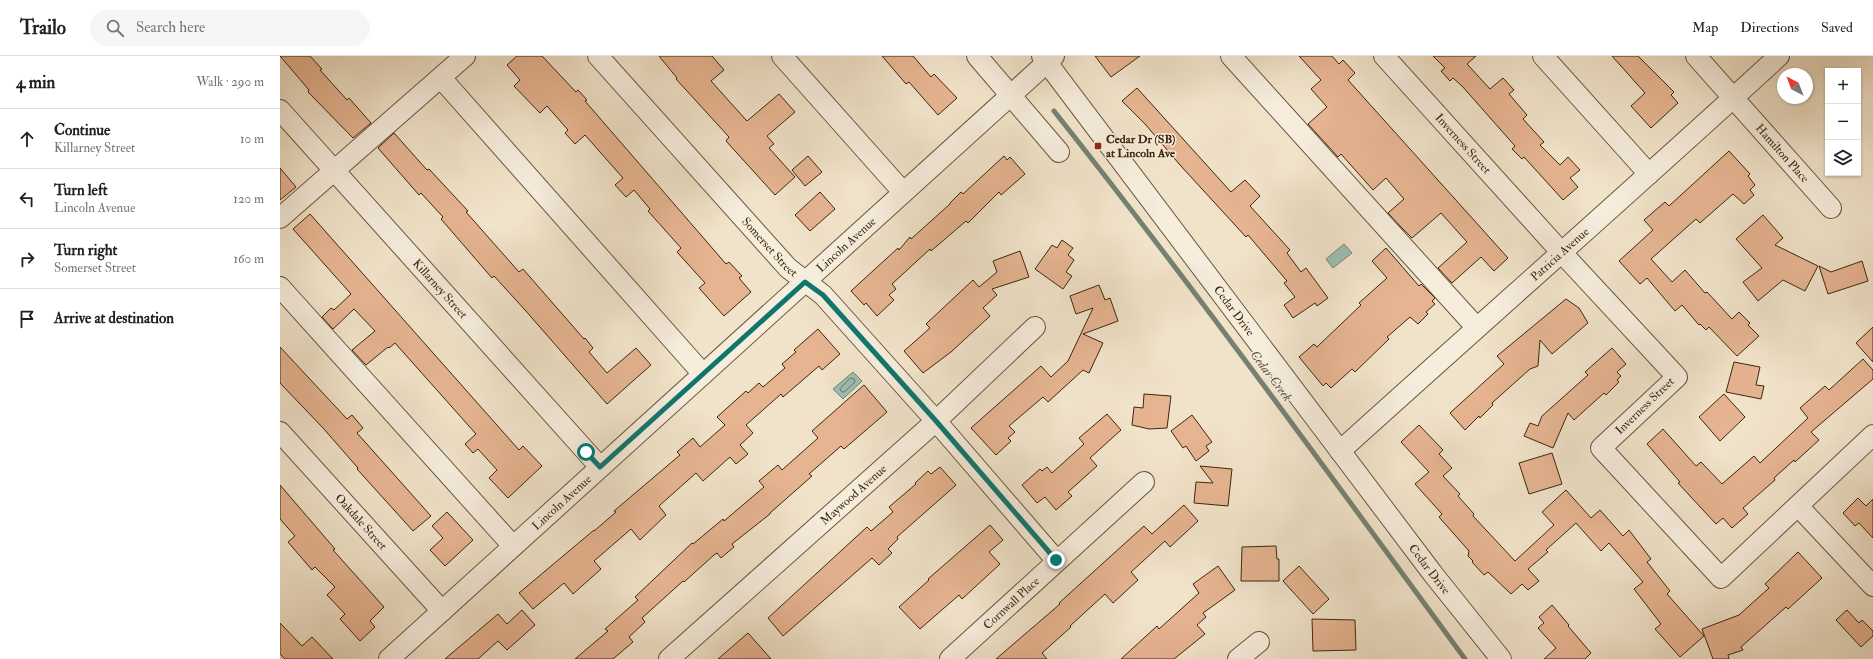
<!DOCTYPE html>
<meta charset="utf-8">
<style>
body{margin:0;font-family:"IM FELL Double Pica",serif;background:#f6f6f6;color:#202124}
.controls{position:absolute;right:12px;top:12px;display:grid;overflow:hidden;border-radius:0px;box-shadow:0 1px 3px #0004}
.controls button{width:36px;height:36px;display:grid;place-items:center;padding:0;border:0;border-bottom:1px solid #e0e0e0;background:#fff;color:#202124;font:20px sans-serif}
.compass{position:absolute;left:1497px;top:12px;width:36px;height:36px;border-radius:50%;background:#fff;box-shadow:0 1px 3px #0004;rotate:318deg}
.stop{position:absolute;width:12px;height:12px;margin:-9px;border:3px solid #0f766e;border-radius:50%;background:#fff}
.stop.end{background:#0f766e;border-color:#fff;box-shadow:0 1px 4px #0008}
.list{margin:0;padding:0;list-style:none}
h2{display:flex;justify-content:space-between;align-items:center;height:52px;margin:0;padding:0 16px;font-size:17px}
h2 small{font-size:13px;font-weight:400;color:#757577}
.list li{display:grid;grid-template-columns:26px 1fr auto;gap:12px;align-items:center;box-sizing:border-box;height:60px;padding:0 16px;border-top:1px solid #e0e0e0}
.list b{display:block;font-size:15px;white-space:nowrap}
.list p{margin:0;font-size:13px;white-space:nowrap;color:#757577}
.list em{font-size:13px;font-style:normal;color:#757577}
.icon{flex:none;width:22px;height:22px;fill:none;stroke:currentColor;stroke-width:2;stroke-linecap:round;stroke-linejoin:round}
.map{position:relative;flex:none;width:1593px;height:603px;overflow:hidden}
header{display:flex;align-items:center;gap:24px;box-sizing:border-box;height:56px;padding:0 20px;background:#fff;border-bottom:1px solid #e0e0e0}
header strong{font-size:19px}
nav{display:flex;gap:22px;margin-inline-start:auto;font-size:14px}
.search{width:280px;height:36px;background:#f6f6f6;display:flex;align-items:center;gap:10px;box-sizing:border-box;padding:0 14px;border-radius:22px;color:#757577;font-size:15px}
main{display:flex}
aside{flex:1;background:#fff}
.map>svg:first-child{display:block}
.water{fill:#9bbeb3;stroke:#758271}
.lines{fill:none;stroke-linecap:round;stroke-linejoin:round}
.shore{stroke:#6c7260;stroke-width:1}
.stream{stroke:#758271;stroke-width:5}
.building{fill:#e6b491;stroke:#3d270d}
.minor-casing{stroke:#6a563c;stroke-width:22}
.minor{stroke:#f6eddd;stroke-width:20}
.route{stroke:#0f766e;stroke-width:5}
.poi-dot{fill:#8f2418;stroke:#f6eddd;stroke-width:1.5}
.labels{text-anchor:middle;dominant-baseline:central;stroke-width:3;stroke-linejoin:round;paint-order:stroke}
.poi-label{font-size:12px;font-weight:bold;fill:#3d270d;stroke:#f6eddd;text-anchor:start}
.street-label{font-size:12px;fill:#3d270d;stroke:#f6eddd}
.water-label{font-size:13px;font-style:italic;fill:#59543f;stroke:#f6eddd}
</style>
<header>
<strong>Trailo</strong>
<div class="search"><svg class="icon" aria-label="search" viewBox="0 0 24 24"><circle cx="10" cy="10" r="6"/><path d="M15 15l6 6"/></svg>Search here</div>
<nav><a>Map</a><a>Directions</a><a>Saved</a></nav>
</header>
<main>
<aside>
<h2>4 min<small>Walk · 290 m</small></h2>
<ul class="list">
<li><svg class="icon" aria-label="ahead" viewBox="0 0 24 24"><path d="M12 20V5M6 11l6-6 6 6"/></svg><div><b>Continue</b><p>Killarney Street</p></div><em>10 m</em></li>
<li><svg class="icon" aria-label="left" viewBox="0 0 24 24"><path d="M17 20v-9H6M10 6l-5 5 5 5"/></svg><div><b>Turn left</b><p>Lincoln Avenue</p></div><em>120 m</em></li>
<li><svg class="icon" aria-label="right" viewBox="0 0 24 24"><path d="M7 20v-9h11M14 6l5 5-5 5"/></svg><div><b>Turn right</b><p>Somerset Street</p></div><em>160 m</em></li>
<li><svg class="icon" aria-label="arrive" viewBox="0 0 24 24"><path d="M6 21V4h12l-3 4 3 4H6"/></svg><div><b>Arrive at destination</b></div></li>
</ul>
</aside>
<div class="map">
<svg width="1593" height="603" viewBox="0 0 1593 603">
<rect width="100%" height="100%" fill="#f1e3ca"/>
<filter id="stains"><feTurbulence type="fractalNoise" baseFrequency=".005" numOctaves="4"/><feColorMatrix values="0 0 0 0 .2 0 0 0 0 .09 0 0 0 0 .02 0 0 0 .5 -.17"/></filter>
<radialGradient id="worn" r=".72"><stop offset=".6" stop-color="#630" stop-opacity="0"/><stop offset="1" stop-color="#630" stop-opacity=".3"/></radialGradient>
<!-- water -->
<g class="water">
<path d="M1064,188L1072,197L1053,212L1046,203Z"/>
<path d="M573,316L582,325L563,343L553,333Z"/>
</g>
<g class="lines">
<!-- shore -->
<path class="shore" d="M571,322L574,323L575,326L564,336H562L560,333Z"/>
<!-- stream -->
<path class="stream" d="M774,55C916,234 1050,419 1185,603"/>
</g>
<!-- building -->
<g class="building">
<path d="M0,0H30L42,13L40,14L67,44L69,42L91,67L73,82L28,36L29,34Z"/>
<path d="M237,0H262L296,36L298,34L307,44L305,45L446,208L449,206L462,220L459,222L471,236L444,260L419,232L425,227L397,196L401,192L368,155L370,153L354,134L346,141L335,129L343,122L305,79L295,88L285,77L288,74L267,50L260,57L234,30L240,24L227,9Z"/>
<path d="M379,0H432L444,14L431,25L467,65L499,38L515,56L487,80L494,88L489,92L515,121L495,139L446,85L449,81L396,23L397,22Z"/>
<path d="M602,0H633L651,21L654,18L677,42L658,59L629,26L626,28Z"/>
<path d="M815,0H860L831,21Z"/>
<path d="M1019,0H1052L1059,8L1063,4L1075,17L1068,24L1228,202L1214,215L1201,201L1172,227L1158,212L1187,186L1161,157L1132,182L1122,172L1108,157L1124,143L1106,122L1093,134L1061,98L1058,101L1028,68L1047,51L1031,33L1041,24Z"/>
<path d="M1153,0H1196L1187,8L1210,33L1223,22L1234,34L1229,38L1247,59L1243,63L1264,86L1260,89L1280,109L1288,101L1300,114L1290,122L1298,131L1283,144L1244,101L1242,103L1232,93L1235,90L1182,30L1173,22L1170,25L1161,15L1165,12Z"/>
<path d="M1332,0H1358L1394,36L1391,39L1398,47L1371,72L1351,50L1365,37Z"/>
<path d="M857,32L951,136L965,124L980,140L970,150L1010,194L1007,197L1021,216L1026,212L1048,242L1037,250L1035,247L1013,262L1004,249L1015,241L1004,227L1007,225L968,179L966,181L900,109L865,68L842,45Z"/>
<path d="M114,77L147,114L149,113L188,155L186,156L239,216L243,213L304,283L305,282L313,292L309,296L327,317L356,292L371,309L327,348L245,254L214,220L212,222L161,163L163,161L141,137L139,139L98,92Z"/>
<path d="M1449,95L1470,118L1468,120L1475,129L1470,134L1474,139L1464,148L1453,138L1420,167L1416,163L1371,203L1392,226L1405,214L1425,237L1427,236L1452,263L1459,256L1470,267L1468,269L1479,280L1457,300L1429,271L1426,274L1420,268L1419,269L1402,249L1395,255L1367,222L1360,228L1339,205L1373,174L1364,164L1385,146L1389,150Z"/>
<path d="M528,100L542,116L525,130L512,114Z"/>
<path d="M724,100L727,104L730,101L745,118L721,139L719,136L688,167L686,165L651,195L650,193L612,228L616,233L609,239L614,244L597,260L586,247L584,249L571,235L618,192L619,194L630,181L631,183L670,148V147L681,136L683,138Z"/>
<path d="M0,112L16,131L0,144Z"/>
<path d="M540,136L555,153L530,175L515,159Z"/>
<path d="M30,158L239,394L243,390L262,410L228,442L209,422L217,414L198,393L193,397L185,388L196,378L115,287L109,292L108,291L86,309L72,294L95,275L74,253L53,273L42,261L51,252L54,254L71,238L13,173Z"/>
<path d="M1483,159L1503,182L1495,189L1538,210L1525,235L1503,224L1478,245L1463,226L1482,212L1456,183Z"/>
<path d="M782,184L793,192L788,199L794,204L786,216L792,220L783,233L755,213L772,189L777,192Z"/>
<path d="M1106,192L1139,230L1141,228L1155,242L1152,245L1155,248L1146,256L1148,258L1138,268L1130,261L1107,281L1109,283L1075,316L1072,313L1051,332L1046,327L1043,330L1019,301L1034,288L1037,291L1081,249L1079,247L1107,222L1092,205Z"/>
<path d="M740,195L749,221L712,233L717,239L703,252L710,260L671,296L643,317L624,295L650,272L646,268L693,224L699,231L717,216L713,205Z"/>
<path d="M1582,205L1588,225L1548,238L1539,210L1551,216Z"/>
<path d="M819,229L825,244L830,242L838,265L803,278L823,287L809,317L803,314L768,346L763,341L729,370L735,376L728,382L731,385L716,399L691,372L761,310L771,321L788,305L813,252L796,258L790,240Z"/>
<path d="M1286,243L1299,252L1308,267L1272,298L1260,284L1258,310L1250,313L1212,347L1213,349L1200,362L1199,360L1185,374L1170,357L1224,308L1217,300Z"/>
<path d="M1593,271V306L1576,287Z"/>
<path d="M538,273L560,298L542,314L539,310L503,341L501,338L466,369L473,377L460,389L468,398L456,408L450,401L423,425L416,417L379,450L386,459L360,484L351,473L314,505L321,513L293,538L284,527L253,553L239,537L314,474V475L336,456L334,455L400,399L397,396L413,382L420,391L445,369L437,361L466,335L468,337L479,327L483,331L505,312L502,308L516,296L514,294Z"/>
<path d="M0,291L67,363L72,359L83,372L77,377L151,460L133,475L77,413L78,412L43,372L0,327Z"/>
<path d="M1332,292L1346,308L1337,316L1341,320L1337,324L1339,326L1326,339L1324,337L1294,364L1288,357L1273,392L1244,380L1250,367L1258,370L1262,360L1308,319L1305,316Z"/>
<path d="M1583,303L1593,314V323L1531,376L1539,384L1515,406L1514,404L1494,422L1495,424L1463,452L1468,458L1452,472L1443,462L1436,468L1398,427L1400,426L1367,388L1383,373L1416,410L1421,406L1442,428L1474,400L1480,407L1528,362L1520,352L1545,330L1549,334Z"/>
<path d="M1454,306L1480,311L1476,329L1484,330L1481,343L1446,336Z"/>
<path d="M584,329L607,356L564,393L561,390L529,418L532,420L490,457V458L452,488L454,491L441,502L437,497L434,499L404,526L403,525L362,562L365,566L349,581L353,586L333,603H295L328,575L325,573L358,544L355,541L412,487L413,488L443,463L444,465L484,431L479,425L498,409L502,414L538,382L532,375Z"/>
<path d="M864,338L891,340L887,372L869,373L852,369L854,351L863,352Z"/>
<path d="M1444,338L1465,361L1440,385L1419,361Z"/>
<path d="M827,358L841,374L810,402L817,410L788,436L792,440L776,454L765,441L757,447L742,429L760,413L762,415L767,411L772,417L804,388L799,382Z"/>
<path d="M912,359L932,386L926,390L929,395L916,405L906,390L903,392L891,375Z"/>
<path d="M1139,369L1163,394L1159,398L1172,412L1163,420L1180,438L1178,440L1194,458L1193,460L1235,505L1274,469L1262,456L1286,434L1311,462L1320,454L1343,480L1349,474L1371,503L1367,506L1390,535L1387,538L1424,580L1400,601L1375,573L1381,568L1354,533L1363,526L1329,487L1321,495L1296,467L1266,494L1268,496L1248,513L1259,525L1248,534L1242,528L1231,538L1208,516L1204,519L1192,506L1193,505L1188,500L1189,495L1159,461L1162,458L1135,428L1149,416L1121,386Z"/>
<path d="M1272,397L1282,428L1249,438L1239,407Z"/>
<path d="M920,410L952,413L948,450L914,447L916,426L933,427Z"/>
<path d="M660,411L676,429L617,481L618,483L608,493L612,497L599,509L592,502L503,580L488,562L587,471L591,475L613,456L609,451L636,428L635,427L648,415L651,418Z"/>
<path d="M0,429L55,493L53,494L104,551L90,565L95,571L80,585L60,563L65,558L47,539L55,531L35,511L32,514L8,486L15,480L0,463Z"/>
<path d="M1578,442L1586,450L1593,443V482L1579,467L1575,470L1563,457Z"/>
<path d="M904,449L918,465L890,491L885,485L851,516L858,524L833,547L825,538L790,570L791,571L762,597L767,603H716L780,548L779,547L864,470L872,478Z"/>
<path d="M167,456L193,484L165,510L150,494L163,482L152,470Z"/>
<path d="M710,469L723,484L709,496L720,508L682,543L679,539L640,573L619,551L649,524L648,523Z"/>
<path d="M996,490L997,503H999V525H961L962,491Z"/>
<path d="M1518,496L1542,522L1508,553L1506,551L1461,591L1463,594L1448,599L1449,603H1433L1422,573L1459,559L1489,532L1485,528Z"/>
<path d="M938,510L955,534L923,557L926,561L917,569L925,578L894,603H841L877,570L879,573L919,537L913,528Z"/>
<path d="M1019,510L1049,543L1033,558L1003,525Z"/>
<path d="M1272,549L1289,569L1288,570L1311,597L1305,603H1264L1276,592L1258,572L1264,567L1259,561Z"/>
<path d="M242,554L255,569L227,594L218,585L198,603H165L218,558L227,568Z"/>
<path d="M1567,554L1579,567L1582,564L1593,575V580L1581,591L1556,564Z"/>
<path d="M1032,563L1075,564L1076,594L1033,595Z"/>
<path d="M0,567L22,590L32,581L53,603H5L0,598Z"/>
<path d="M468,577L491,603H438Z"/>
</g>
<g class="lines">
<!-- minor casing -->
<g class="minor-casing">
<g id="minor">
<path id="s1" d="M318,0L508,212L543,239L656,365L776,504"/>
<path d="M502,0L623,136"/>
<path d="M697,0L779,96"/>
<path id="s2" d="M762,0L1153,518L1221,603"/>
<path d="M951,0L1196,271"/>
<path id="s3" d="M1104,0L1282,197L1397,321L1321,392L1441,522L1593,379"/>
<path d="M1263,0L1369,118"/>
<path id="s4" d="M1416,0L1551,152"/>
<path d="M161,22L423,318"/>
<path id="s5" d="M0,54L320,411"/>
<path d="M0,162L185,0"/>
<path d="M0,231L233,490"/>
<path id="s6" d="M0,376L162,555"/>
<path id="s7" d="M1060,395C1206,263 1354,133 1499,0"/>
<path d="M1518,450L1593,530"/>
<path id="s8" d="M109,603L774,0"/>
<path id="s9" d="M389,603L656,365L755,271"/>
<path id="s10" d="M670,603L864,426"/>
<path d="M958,603L979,586"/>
</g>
</g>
<!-- minor -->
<use href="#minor" class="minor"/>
</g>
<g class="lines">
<!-- route -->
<path class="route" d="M306,396L320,411L525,226L543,239L656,365L776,504"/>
</g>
<!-- markers -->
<rect class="poi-dot" x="814" y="86" width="8" height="8" rx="2"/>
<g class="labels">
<!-- poi labels -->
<g class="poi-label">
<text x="826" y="83">Cedar Dr (SB)<tspan x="826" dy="14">at Lincoln Ave</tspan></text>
</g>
<!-- street labels -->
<g class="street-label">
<text stroke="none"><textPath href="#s3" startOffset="118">Inverness Street</textPath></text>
<text stroke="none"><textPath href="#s4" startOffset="130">Hamilton Place</textPath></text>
<text stroke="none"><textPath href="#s8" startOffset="617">Lincoln Avenue</textPath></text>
<text stroke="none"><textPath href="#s1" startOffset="257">Somerset Street</textPath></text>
<text stroke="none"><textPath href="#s7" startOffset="295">Patricia Avenue</textPath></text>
<text stroke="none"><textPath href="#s5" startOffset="240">Killarney Street</textPath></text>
<text stroke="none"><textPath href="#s2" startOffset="319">Cedar Drive</textPath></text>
<text transform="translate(1365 350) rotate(-44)">Inverness Street</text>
<text stroke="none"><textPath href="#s9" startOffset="247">Maywood Avenue</textPath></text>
<text stroke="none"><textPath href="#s8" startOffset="233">Lincoln Avenue</textPath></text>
<text stroke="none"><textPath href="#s6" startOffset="121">Oakdale Street</textPath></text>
<text stroke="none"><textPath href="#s2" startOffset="643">Cedar Drive</textPath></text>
<text stroke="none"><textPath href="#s10" startOffset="83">Cornwall Place</textPath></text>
</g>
<!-- water labels -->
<g class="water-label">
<text transform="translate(991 320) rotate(53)">Cedar Creek</text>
</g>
</g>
<rect width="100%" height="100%" filter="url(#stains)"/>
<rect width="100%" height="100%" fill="url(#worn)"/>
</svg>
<div class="controls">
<button>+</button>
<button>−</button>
<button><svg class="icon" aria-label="layers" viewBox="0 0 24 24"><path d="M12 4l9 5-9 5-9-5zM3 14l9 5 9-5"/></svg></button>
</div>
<svg class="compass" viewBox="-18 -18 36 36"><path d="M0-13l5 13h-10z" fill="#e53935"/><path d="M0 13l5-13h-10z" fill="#757577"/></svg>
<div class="stop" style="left:306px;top:396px"></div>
<div class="stop end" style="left:776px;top:504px"></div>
</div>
</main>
